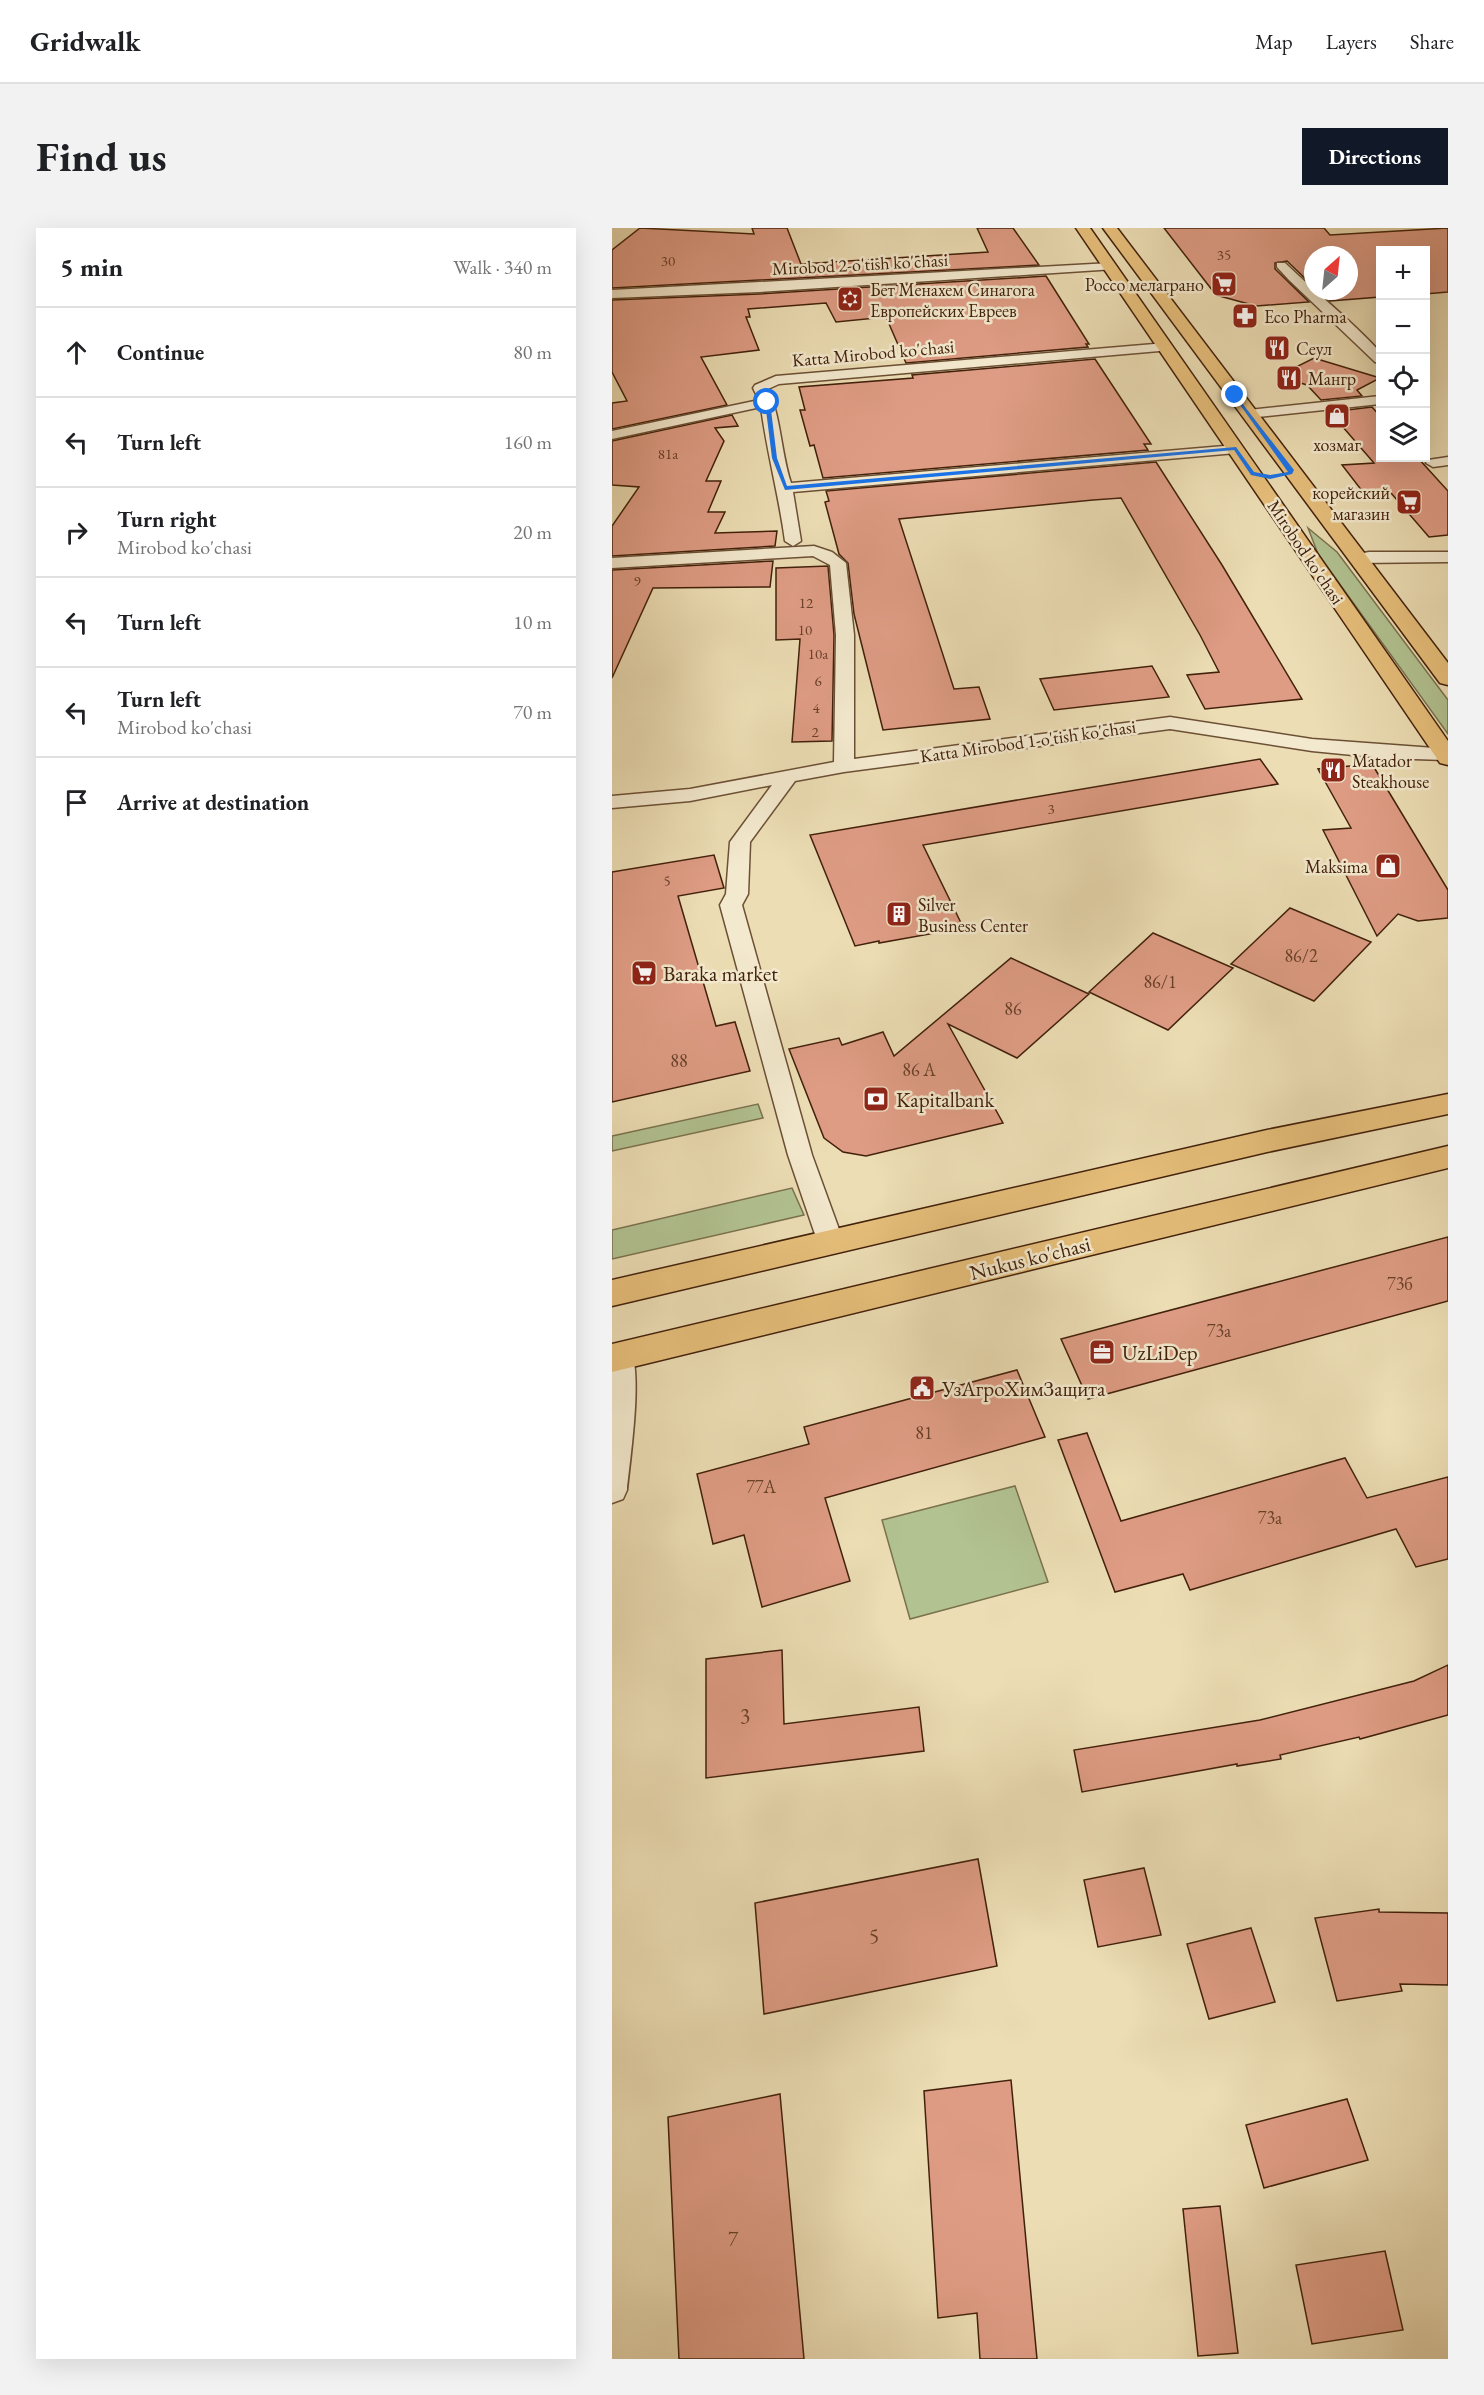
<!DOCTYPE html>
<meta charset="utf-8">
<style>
body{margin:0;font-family:"EB Garamond",serif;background:#f2f2f2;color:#202124}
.controls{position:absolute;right:18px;top:18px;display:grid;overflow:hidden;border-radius:0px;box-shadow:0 6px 24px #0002}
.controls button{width:54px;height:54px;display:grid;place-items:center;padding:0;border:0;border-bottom:2px solid #e0e0e0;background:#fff;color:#202124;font:30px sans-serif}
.compass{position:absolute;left:692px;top:18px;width:54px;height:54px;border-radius:50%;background:#fff;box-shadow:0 6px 24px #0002;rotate:27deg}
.stop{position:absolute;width:18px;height:18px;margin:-14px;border:4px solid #1a73e8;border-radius:50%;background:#fff}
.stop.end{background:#1a73e8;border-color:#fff;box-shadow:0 2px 6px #0008}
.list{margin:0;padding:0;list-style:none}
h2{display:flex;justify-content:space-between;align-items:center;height:78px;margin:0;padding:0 24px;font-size:26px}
h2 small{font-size:20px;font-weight:400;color:#757577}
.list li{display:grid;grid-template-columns:39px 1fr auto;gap:18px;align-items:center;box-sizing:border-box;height:90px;padding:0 24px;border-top:2px solid #e0e0e0}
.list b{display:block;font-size:22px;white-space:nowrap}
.list p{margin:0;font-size:20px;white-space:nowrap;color:#757577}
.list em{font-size:20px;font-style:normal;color:#757577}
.icon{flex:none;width:33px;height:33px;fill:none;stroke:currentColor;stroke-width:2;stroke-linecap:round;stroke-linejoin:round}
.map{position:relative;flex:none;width:836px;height:2131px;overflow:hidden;border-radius:0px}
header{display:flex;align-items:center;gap:36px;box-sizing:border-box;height:84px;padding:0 30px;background:#fff;border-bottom:2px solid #e0e0e0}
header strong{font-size:28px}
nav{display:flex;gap:33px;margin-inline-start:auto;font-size:21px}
.intro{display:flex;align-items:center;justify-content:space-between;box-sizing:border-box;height:144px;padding:0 36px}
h1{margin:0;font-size:42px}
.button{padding:15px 27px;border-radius:0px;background:#111827;color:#fff;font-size:21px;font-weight:700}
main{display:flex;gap:36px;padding:0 36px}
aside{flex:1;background:#fff;border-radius:0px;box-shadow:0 6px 24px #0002}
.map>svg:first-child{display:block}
.green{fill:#b2c291;stroke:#7a724e;stroke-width:1.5}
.building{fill:#de9c84;stroke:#42210b;stroke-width:1.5}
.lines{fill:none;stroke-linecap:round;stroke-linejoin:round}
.minor-casing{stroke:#6c5035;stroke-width:3}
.primary-casing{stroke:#42210b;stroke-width:3}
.minor{fill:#f3e9ce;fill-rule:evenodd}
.primary{fill:#e6be7a;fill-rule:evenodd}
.route{fill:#1a73e8}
.labels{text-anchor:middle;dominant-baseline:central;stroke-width:5;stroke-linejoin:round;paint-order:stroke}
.far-number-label{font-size:15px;fill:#694029}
.far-street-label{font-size:18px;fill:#42210b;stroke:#f3e9ce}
.far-poi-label{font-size:18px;fill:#42210b;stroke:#f3e9ce;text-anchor:start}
.number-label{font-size:18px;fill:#694029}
.poi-label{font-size:21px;fill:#42210b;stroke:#f3e9ce;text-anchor:start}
.street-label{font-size:21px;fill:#42210b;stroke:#f3e9ce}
.near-number-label{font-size:21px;fill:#694029}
</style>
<header>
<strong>Gridwalk</strong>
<nav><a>Map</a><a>Layers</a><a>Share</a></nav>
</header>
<div class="intro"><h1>Find us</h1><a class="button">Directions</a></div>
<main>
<aside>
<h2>5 min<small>Walk · 340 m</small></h2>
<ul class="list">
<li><svg class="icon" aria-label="ahead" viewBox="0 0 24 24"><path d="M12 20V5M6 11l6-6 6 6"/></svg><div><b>Continue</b></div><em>80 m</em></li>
<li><svg class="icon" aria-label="left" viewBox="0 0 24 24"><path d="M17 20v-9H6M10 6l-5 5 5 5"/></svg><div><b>Turn left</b></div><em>160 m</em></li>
<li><svg class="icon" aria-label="right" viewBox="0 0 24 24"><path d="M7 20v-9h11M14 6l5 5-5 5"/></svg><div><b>Turn right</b><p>Mirobod ko'chasi</p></div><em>20 m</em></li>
<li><svg class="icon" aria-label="left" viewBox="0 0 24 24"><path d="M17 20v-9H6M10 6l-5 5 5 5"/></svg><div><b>Turn left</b></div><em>10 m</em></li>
<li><svg class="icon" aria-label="left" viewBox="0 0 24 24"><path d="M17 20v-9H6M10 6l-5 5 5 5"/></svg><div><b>Turn left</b><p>Mirobod ko'chasi</p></div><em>70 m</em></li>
<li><svg class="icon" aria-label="arrive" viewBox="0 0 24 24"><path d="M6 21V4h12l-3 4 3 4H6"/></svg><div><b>Arrive at destination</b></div></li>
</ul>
</aside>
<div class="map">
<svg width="836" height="2131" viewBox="0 0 836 2131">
<rect width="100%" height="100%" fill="#ecddb4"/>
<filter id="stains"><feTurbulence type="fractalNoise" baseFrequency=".00333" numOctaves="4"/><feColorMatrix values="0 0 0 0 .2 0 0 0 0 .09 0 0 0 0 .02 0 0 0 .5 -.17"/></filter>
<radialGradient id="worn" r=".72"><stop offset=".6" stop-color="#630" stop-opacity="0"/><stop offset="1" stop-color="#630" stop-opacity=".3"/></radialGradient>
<!-- green -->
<g class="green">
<path d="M696,300L725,324L836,472V506L706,326Z"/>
<path d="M146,876L151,890L0,923V908Z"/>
<path d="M180,960L192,987L0,1031V1002Z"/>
<path d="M403,1258L436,1354L298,1391L270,1292Z"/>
</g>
<!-- building -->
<g class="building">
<path d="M28,0L142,6L140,0H175L189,36L376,24L365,0H401L427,37L0,60V22Z"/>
<path d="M552,0H712L718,7L836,0V64L813,66V22H768V69L718,73L707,63H737V27H701V58L675,33L663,35V41L697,74L644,78L604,67Z"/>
<path d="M434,48L477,116H474L476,119L294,135L274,89L224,94L214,75L136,81L138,89H134L147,122L89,129L115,177L0,201V175L15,173L0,144V72L147,66Z"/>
<path d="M702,130L768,150L745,162L750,168L709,172L695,157L666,148Z"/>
<path d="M483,131L539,216H532L536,222L211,250L202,217L198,218L188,182H193L187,159L301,150L300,147Z"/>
<path d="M760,179L768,188V230H806L836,263V307L817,309L779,265L754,268L730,237L762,235L718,184Z"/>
<path d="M120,187L126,198L103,200L112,213L94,253H109L96,284H113L103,305L165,303L163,318L0,328V298L27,259L0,257V213Z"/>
<path d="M544,234L610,337L690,471L593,481L575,447L607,444L588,407L509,270L481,272L287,291L342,461L367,459L378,491L271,502L242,386L236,335L227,326L213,274L217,273L214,263Z"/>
<path d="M161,333L158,359L41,360L0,450V342Z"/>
<path d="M216,338L222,407L220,513L180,514L188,411L164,412V340Z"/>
<path d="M540,438L557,469L442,482L428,451Z"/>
<path d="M648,531L666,556L311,617L350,697L328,701L329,704L267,715V713L243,718L198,607Z"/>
<path d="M760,536L836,662V690L806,693L786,686L765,708L711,602L739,600L706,541Z"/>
<path d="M102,627L112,660L66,668L104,798L123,794L138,843L0,874V644Z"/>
<path d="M678,680L759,714L702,773L619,736Z"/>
<path d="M541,705L621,740L556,802L477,764Z"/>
<path d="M399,730L477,766L405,830L336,796L391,895L254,928L231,924L212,910L177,821L227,810L230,817L271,804L282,828Z"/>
<path d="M836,1009V1073L476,1171L449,1111Z"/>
<path d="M405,1142L433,1209L213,1270L238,1353L150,1379L132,1307L101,1316L85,1246L197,1216L192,1199Z"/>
<path d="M475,1205L509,1293L733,1230L755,1270L836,1249V1331L804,1339L784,1301L578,1362L571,1346L503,1364L446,1212Z"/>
<path d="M170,1422L172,1496L307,1479L312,1523L94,1550V1431Z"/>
<path d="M836,1437V1487L748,1511L747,1509L668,1527L669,1531L625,1538V1536L470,1564L462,1522L648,1492L802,1453Z"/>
<path d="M366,1631L385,1738L152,1786L143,1675Z"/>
<path d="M532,1640L549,1707L486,1719L472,1652Z"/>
<path d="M767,1681V1684L836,1685V1757L788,1756L790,1763L725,1773L703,1690Z"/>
<path d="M639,1700L663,1774L597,1791L575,1716Z"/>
<path d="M399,1852L425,2131H368L365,2085L326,2090L312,1863Z"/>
<path d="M168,1866L192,2131H67L56,1889Z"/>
<path d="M735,1871L756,1932L652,1960L634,1897Z"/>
<path d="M608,1978L626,2125L586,2128L571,1981Z"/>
<path d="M773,2023L791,2102L700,2116L684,2037Z"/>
</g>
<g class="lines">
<!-- minor casing -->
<g class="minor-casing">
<g id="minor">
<path d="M499,35L505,39L503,41L147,64L0,70V62Z"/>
<path d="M665,35H673C704,65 738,91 768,124V135L763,134L677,52L665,39Z"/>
<path d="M554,115L560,119L559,122L167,156L156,161C169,189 169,225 179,255L624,217L631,221L624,225L181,264L189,313L181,318L173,313C167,268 155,225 149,179L0,211V203L147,172L141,160L143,157L164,148Z"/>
<path d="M768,168V176L637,190L630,186L637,182Z"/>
<path d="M836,229V237L821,239L814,235L816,232Z"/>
<path d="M202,318L220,324L234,335L242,407V531L558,489L700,511L836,521V531L833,532L771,530L700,523L558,501L232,544L183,553L138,614L136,666L130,677L200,927L232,1015L228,1022L219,1025L210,1022L206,1015L176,927L108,677L114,666L118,614L160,557L78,573L0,580V568L78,561L222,534L224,407L218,337L201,328L0,340V330Z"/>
<path d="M757,324H836V334L746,335L738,330L740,327Z"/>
<path d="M8,1117L18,1120C31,1146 18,1231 15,1262L11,1271L0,1275V1120Z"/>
</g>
</g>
<!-- primary casing -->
<g class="primary-casing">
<g id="primary">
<path d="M464,0H478L836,513V537L828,535Z"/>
<path d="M491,0H505L836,435V457L828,455Z"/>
<path d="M836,866V886L655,924L0,1078V1052L655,902Z"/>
<path d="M836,918V940L0,1144V1116Z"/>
</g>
</g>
<!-- minor -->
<use href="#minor" class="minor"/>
<!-- primary -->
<use href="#primary" class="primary"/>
</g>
<!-- route -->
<path class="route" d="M623,166L682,242L680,246L658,251L639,247L622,222L173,262L160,230L153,174H158L165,230L175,258L624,219L642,244L658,247L676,244L621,167Z"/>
<!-- icons -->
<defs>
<g id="supermarket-square" transform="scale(1.35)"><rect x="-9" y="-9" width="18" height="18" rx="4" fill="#8f2418" stroke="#f3e9ce"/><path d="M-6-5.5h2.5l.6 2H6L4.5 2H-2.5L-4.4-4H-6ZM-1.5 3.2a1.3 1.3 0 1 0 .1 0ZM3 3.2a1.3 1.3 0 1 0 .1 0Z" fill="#fff"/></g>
<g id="synagogue-square" transform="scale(1.35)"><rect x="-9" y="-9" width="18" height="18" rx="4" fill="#8f2418" stroke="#f3e9ce"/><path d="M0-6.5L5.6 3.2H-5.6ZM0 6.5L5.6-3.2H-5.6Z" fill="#fff"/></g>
<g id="pharmacy-square" transform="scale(1.35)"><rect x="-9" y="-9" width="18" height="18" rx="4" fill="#8f2418" stroke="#f3e9ce"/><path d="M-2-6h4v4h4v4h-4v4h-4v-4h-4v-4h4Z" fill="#fff"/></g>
<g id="restaurant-square" transform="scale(1.35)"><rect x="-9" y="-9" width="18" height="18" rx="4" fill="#8f2418" stroke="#f3e9ce"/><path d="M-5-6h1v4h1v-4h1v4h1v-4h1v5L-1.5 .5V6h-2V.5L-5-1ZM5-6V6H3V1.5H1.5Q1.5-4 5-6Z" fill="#fff"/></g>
<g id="shop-square" transform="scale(1.35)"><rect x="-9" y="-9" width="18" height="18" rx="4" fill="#8f2418" stroke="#f3e9ce"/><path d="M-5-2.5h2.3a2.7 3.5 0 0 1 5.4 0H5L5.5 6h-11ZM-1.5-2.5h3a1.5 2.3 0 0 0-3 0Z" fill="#fff"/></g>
<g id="building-square" transform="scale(1.35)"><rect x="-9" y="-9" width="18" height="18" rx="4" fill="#8f2418" stroke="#f3e9ce"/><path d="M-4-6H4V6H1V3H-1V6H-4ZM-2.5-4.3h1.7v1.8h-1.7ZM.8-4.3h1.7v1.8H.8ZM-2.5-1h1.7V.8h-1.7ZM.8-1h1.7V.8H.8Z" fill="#fff"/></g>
<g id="bank-square" transform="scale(1.35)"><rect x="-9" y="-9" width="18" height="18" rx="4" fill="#8f2418" stroke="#f3e9ce"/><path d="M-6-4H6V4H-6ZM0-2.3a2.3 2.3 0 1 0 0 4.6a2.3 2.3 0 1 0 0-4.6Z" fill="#fff"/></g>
<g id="office-square" transform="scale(1.35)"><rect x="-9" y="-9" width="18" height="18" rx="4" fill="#8f2418" stroke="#f3e9ce"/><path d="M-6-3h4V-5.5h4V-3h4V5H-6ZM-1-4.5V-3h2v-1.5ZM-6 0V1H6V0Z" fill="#fff"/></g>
<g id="civic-square" transform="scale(1.35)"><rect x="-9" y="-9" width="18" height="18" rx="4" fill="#8f2418" stroke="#f3e9ce"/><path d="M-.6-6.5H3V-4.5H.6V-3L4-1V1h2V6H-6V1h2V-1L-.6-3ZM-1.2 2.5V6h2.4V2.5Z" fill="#fff"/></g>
</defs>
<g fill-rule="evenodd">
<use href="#supermarket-square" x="612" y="56"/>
<use href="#synagogue-square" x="238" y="71"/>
<use href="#pharmacy-square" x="633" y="88"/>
<use href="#restaurant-square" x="665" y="120"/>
<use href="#restaurant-square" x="677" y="150"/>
<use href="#shop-square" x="725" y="188"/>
<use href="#supermarket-square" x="797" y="274"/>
<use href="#restaurant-square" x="721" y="542"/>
<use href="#shop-square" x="776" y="638"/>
<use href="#building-square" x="287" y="686"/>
<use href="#supermarket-square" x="32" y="745"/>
<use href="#bank-square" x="264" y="871"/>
<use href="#office-square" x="490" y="1124"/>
<use href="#civic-square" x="310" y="1160"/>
</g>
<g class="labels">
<!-- far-number labels -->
<g class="far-number-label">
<text x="612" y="26">35</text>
<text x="56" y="32">30</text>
<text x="56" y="225">81a</text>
<text x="25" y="352">9</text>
<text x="194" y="374">12</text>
<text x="193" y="401">10</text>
<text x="206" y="425">10a</text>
<text x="206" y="452">6</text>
<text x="204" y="479">4</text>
<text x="203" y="503">2</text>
<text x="439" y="580">3</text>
<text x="55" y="652">5</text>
</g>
<!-- far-street labels -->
<g class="far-street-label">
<text transform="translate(248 36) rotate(-3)">Mirobod 2-o'tish ko'chasi</text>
<text transform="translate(261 125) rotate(-5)">Katta Mirobod ko'chasi</text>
<text transform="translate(694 324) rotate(56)">Mirobod ko'chasi</text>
<text transform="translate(416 513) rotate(-8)">Katta Mirobod 1-o'tish ko'chasi</text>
</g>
<!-- far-poi labels -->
<g class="far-poi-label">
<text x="592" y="56" text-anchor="end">Россо мелаграно</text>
<text x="258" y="61">Бет Менахем Синагога<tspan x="258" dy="21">Европейских Евреев</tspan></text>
<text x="652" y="88">Eco Pharma</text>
<text x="684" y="120">Сеул</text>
<text x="696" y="150">Мангр</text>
<text x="725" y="216" text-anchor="middle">хозмаг</text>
<text x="778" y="264" text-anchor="end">корейский<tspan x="778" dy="21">магазин</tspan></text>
<text x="740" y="532">Matador<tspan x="740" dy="21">Steakhouse</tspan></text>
<text x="756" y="638" text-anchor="end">Maksima</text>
<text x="306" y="676">Silver<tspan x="306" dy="21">Business Center</tspan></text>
</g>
<!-- number labels -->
<g class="number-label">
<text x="689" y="727">86/2</text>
<text x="548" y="753">86/1</text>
<text x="401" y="780">86</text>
<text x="67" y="832">88</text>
<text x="307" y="841">86 А</text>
<text x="788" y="1055">73б</text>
<text x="607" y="1102">73a</text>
<text x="312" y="1204">81</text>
<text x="149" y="1258">77A</text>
<text x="658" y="1289">73a</text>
</g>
<!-- poi labels -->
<g class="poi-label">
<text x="51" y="745">Baraka market</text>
<text x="284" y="871">Kapitalbank</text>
<text x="510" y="1124">UzLiDep</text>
<text x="330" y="1160">УзАгроХимЗащита</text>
</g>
<!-- street labels -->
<g class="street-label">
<text transform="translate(418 1030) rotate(-14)">Nukus ko'chasi</text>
</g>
<!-- near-number labels -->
<g class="near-number-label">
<text x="133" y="1487">3</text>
<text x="262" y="1707">5</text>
<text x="121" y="2010">7</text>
</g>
</g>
<rect width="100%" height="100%" filter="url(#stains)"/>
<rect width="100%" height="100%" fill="url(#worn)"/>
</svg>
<div class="controls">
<button>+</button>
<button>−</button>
<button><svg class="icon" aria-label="locate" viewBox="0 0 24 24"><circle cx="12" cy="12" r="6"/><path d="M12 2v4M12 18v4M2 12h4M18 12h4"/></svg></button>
<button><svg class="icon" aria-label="layers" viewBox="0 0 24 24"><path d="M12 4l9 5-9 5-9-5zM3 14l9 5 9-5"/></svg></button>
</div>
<svg class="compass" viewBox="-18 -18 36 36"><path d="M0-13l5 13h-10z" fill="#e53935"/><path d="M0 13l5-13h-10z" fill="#757577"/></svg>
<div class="stop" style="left:155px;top:174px"></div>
<div class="stop end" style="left:623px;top:167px"></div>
</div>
</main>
